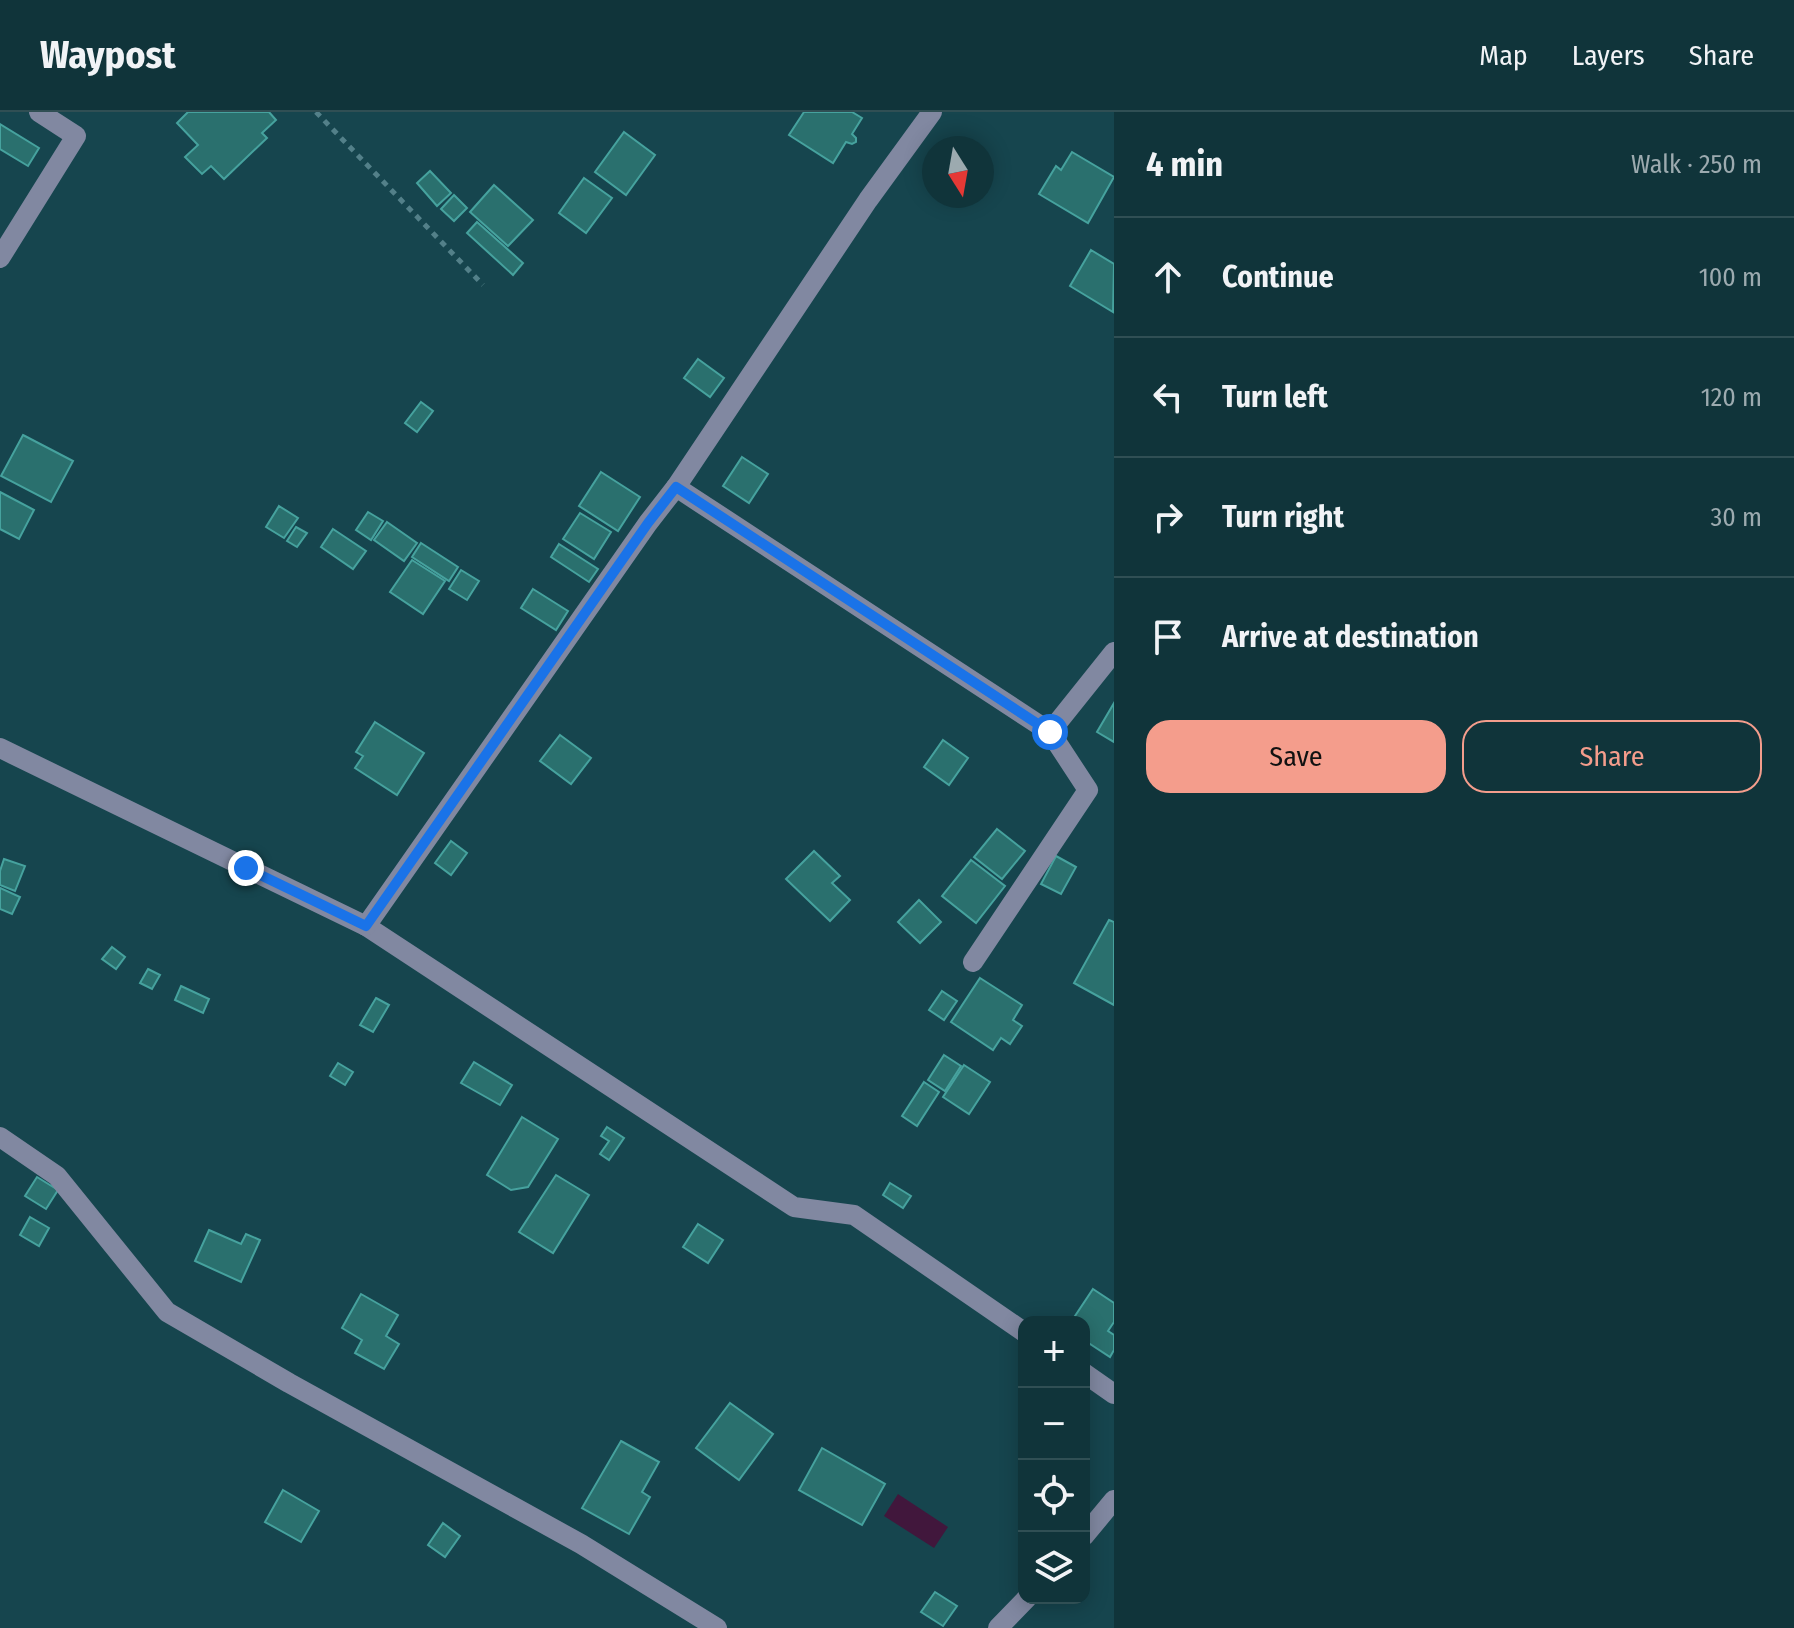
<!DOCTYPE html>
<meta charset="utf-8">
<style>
body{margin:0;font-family:"Fira Sans Condensed",sans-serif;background:#1e3f45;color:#f1f3f6}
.controls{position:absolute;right:24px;bottom:24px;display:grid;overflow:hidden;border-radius:16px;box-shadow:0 4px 20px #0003}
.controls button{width:72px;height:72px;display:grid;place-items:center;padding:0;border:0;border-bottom:2px solid #304f54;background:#10343a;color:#f1f3f6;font:40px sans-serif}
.compass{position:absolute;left:922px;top:24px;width:72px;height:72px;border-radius:50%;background:#10343a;box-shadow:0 4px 20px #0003;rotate:169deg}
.stop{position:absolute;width:24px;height:24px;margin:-18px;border:6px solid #1a73e8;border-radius:50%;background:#fff}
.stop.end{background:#1a73e8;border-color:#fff;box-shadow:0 2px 8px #0008}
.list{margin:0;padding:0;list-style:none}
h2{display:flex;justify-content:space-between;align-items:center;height:104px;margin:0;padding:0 32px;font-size:34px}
h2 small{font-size:26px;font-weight:400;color:#9caaaf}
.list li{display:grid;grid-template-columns:52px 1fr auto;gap:24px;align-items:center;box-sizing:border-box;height:120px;padding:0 32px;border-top:2px solid #304f54}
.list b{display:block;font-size:30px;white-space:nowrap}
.list em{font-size:26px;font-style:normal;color:#9caaaf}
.actions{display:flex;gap:16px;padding:24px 32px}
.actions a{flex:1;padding:18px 0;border:2px solid #f49d8c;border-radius:24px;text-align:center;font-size:28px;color:#f49d8c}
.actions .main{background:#f49d8c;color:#111}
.icon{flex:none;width:44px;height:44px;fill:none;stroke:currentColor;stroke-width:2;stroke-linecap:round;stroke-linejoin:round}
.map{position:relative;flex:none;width:1114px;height:1516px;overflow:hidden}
header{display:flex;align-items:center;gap:48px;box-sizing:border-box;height:112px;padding:0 40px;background:#10343a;border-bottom:2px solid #304f54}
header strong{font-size:38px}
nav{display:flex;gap:44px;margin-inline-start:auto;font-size:28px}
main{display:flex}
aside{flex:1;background:#10343a}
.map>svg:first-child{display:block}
.water{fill:#41173c}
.building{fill:#2a706e;stroke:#46a29e;stroke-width:2}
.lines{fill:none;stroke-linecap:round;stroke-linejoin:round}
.path{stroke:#538089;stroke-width:5;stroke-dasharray:6 6;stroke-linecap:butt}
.minor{stroke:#8188a1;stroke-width:20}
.route{stroke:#1a73e8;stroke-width:10}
</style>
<header>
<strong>Waypost</strong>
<nav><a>Map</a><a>Layers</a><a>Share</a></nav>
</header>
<main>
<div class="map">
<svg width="1114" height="1516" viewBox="0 0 1114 1516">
<rect width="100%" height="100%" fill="#16454e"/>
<!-- water -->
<path class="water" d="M898,1382L948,1415L934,1436L884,1404Z"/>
<!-- building -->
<g class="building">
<path d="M188,0H269L276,8L262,21L267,26L224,67L211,54L202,62L185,45L198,33L177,11Z"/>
<path d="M804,0H852L862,6L852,22L856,26V30L852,32L846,30L833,51L789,23Z"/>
<path d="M0,12L39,36L28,54L0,37Z"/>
<path d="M624,20L655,43L626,83L595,60Z"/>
<path d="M1072,40L1114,65L1088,111L1039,82L1056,54L1061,58Z"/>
<path d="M430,59L451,81L437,94L417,71Z"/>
<path d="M584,66L612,86L586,121L559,101Z"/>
<path d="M494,73L533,108L508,134L470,100Z"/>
<path d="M454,83L467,96L454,109L441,97Z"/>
<path d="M477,110L523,151L513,163L467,121Z"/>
<path d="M1091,138L1114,152L1113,200L1070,174Z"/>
<path d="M698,247L724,266L710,285L684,266Z"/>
<path d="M421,290L433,299L417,320L405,311Z"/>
<path d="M23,323L73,349L51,390L1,364Z"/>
<path d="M742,345L768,362L749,391L723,374Z"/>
<path d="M601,360L640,385L618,419L579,394Z"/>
<path d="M0,380L34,398L19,427L0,417Z"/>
<path d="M279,394L298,406L284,426L266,415Z"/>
<path d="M368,400L383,409L371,428L356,418Z"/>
<path d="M580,401L611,420L594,447L563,427Z"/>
<path d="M387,410L417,431L404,449L374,428Z"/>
<path d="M296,415L307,421L297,435L287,429Z"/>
<path d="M333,417L366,439L353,457L321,435Z"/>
<path d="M421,431L458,455L449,469L412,445Z"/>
<path d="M559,432L598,457L589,470L551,445Z"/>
<path d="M412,448L445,469L423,502L390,480Z"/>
<path d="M461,458L479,469L467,488L449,477Z"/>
<path d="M533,477L568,499L556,518L521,496Z"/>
<path d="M1114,591V630L1097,620Z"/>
<path d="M375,610L424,641L397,683L355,656L363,644L356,640Z"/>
<path d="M560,623L591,646L571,672L540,649Z"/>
<path d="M943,628L968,646L949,673L924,655Z"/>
<path d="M997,717L1025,739L1002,767L974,745Z"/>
<path d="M451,729L467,741L451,763L435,751Z"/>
<path d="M814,739L840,764L832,771L850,788L830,809L786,767Z"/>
<path d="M1056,744L1076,755L1061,782L1041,772Z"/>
<path d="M4,747L25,754L15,779L0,773V759Z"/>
<path d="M971,748L1005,774L976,811L942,784Z"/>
<path d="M0,776L20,785L12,802L0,797Z"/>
<path d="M919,788L941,810L920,831L898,810Z"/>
<path d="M1109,808L1114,810V893L1074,871Z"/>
<path d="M112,835L125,845L116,857L102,847Z"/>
<path d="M148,857L160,863L152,877L140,871Z"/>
<path d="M980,866L1022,893L1013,908L1022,914L1010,932L1001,926L993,938L951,910Z"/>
<path d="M181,874L209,887L203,901L175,888Z"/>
<path d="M942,879L957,889L944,908L929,898Z"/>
<path d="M376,886L389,893L373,920L360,913Z"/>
<path d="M944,943L961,954L945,979L928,968Z"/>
<path d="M474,950L512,973L500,993L461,971Z"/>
<path d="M338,951L353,960L345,973L330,964Z"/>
<path d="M964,953L990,970L969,1002L943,985Z"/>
<path d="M924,970L939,980L917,1014L902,1004Z"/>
<path d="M522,1005L558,1027L528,1075L511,1078L487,1063Z"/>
<path d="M607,1015L624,1026L609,1048L600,1042L609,1029L601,1024Z"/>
<path d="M556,1063L589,1083L553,1141L519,1120Z"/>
<path d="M37,1065L58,1078L46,1097L25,1084Z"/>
<path d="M890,1071L911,1084L903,1096L883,1083Z"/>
<path d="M30,1105L49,1116L39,1134L20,1123Z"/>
<path d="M698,1112L723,1128L708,1151L683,1135Z"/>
<path d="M209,1118L241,1132L246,1122L260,1128L241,1170L195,1149Z"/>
<path d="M1093,1177L1114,1191V1210L1108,1219L1114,1223V1238L1110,1245L1084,1228V1210H1071Z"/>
<path d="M361,1182L398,1203L386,1224L399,1232L384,1257L355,1241L362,1228L342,1216Z"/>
<path d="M730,1291L773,1322L739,1368L696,1336Z"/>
<path d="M621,1329L659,1350L642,1380L650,1385L629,1422L582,1396Z"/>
<path d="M822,1336L885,1372L862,1413L799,1378Z"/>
<path d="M283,1378L319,1399L301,1430L265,1410Z"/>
<path d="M443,1411L460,1424L445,1445L428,1433Z"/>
<path d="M935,1480L957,1494L943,1514L921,1500Z"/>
</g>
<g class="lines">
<!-- path -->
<path class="path" d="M316,0L483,173"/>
<!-- minor -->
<g class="minor">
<path d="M0,146L76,24L39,0"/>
<path d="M676,375L1050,620"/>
<path d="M0,636L366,814L794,1095L854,1103L1024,1220"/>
<path d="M366,814L648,411L676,375L868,88L932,0"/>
<path d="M973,850L1088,678L1050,620L1114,540"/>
<path d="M0,1025L57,1064L167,1200L289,1271L581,1432L717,1516"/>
<path d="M1084,1261L1114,1282"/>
<path d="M1084,1424L1114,1388"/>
<path d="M998,1516L1027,1486"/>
</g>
</g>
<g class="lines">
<!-- route -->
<path class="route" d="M246,756L366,814L648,411L676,375L1050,620"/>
</g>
</svg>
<div class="controls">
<button>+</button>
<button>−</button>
<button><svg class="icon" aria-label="locate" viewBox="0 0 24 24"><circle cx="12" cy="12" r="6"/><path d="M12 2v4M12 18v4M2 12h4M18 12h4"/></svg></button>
<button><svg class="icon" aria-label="layers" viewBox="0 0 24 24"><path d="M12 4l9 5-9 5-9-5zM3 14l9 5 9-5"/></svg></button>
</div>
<svg class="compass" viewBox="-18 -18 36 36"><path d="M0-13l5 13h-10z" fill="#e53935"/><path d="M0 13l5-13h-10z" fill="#9caaaf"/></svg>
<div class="stop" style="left:1050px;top:620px"></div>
<div class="stop end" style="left:246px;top:756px"></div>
</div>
<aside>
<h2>4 min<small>Walk · 250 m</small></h2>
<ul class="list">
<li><svg class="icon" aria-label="ahead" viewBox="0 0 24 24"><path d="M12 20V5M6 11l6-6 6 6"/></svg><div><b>Continue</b></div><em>100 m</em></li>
<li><svg class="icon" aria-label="left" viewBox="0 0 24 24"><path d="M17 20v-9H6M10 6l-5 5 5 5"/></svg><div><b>Turn left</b></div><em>120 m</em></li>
<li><svg class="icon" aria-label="right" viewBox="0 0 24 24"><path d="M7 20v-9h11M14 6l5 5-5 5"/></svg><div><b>Turn right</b></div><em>30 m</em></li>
<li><svg class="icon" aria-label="arrive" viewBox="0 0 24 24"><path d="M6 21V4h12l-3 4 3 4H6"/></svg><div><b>Arrive at destination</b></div></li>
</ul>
<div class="actions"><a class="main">Save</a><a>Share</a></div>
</aside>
</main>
